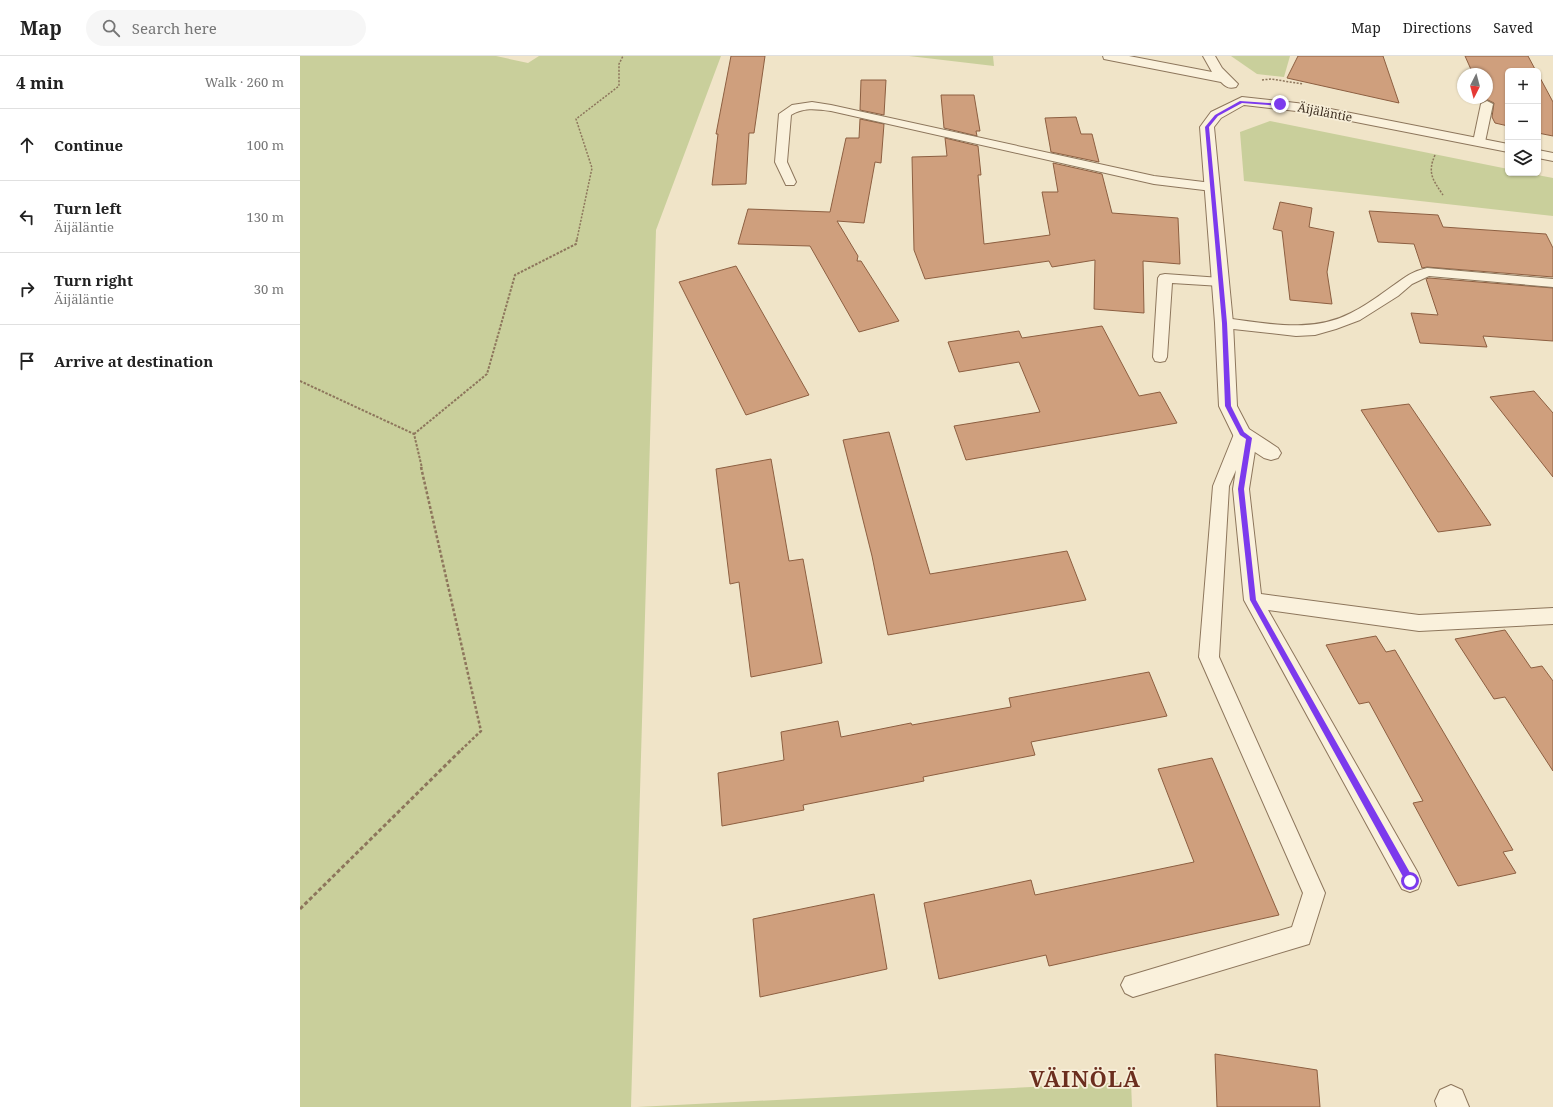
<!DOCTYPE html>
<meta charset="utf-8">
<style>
body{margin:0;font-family:"Noto Serif",serif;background:#f6f6f6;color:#222}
.controls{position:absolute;right:12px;top:12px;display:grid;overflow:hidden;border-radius:6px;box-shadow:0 1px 3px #0004}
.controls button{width:36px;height:36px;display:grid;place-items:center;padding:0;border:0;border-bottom:1px solid #e0e0e0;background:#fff;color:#222;font:20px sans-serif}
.compass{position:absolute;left:1157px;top:12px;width:36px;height:36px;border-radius:50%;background:#fff;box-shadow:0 1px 3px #0004;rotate:186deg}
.stop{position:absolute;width:12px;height:12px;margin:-9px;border:3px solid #7c3aed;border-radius:50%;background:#fff}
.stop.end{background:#7c3aed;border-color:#fff;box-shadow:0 1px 4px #0008}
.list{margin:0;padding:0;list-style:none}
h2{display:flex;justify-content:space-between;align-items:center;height:52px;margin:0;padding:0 16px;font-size:17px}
h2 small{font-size:13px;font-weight:400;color:#767676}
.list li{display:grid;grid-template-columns:26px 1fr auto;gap:12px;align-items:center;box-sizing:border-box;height:72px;padding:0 16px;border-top:1px solid #e0e0e0}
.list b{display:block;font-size:15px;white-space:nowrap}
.list p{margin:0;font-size:13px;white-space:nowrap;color:#767676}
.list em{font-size:13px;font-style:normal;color:#767676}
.icon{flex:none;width:22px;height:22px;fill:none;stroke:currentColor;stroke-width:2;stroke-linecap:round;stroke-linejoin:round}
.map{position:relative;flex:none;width:1253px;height:1051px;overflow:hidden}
header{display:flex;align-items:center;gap:24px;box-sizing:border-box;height:56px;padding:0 20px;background:#fff;border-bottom:1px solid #e0e0e0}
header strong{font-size:19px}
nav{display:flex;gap:22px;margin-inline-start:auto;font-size:14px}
.search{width:280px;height:36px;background:#f6f6f6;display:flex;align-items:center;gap:10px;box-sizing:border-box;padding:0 14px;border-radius:22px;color:#767676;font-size:15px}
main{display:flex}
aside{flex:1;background:#fff}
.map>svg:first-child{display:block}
.green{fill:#c9cf9b}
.building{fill:#cf9f7d;stroke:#8d5f41}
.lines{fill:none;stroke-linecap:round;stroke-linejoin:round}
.service-casing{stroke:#8d765c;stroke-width:2}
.minor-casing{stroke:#8d765c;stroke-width:2}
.path-far3{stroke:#8d765c;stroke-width:1.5;stroke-dasharray:2 1.5;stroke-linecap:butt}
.path-far2{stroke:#8d765c;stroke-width:2;stroke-dasharray:2.5 1.5;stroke-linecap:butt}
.path-far1{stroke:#8d765c;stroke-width:2.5;stroke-dasharray:3 2;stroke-linecap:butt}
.path{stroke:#8d765c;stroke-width:3;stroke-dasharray:4 2.5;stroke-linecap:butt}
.service{fill:#faf1dc;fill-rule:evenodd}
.minor{fill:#faf1dc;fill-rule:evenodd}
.route{fill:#7c3aed}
.labels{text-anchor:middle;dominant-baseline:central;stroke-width:3.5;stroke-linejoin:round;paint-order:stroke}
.far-street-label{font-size:12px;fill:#3d2e20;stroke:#f7eed8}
.near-district-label{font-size:22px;font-weight:bold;letter-spacing:1px;fill:#6b2e1e;stroke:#f7eed8}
</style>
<header>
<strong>Map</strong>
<div class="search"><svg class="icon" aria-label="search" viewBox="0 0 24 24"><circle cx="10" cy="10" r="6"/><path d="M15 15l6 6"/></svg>Search here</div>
<nav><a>Map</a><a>Directions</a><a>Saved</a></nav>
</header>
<main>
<aside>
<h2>4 min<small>Walk · 260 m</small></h2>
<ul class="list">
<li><svg class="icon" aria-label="ahead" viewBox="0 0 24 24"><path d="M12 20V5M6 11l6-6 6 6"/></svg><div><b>Continue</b></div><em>100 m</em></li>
<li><svg class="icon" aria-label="left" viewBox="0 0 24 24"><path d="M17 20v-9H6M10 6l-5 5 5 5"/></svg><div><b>Turn left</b><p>Äijäläntie</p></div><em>130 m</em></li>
<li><svg class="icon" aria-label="right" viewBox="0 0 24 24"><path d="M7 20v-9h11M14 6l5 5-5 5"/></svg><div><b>Turn right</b><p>Äijäläntie</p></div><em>30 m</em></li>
<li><svg class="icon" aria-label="arrive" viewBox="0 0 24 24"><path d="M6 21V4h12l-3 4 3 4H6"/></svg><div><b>Arrive at destination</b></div></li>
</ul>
</aside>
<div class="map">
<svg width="1253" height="1051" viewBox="0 0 1253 1051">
<rect width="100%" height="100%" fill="#f0e4c8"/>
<!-- green -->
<g class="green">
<path d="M0,0H196L228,7L239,0H421L356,174L331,1051H0Z"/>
<path d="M609,0H693L694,10Z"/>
<path d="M931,0H990L984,21L957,18Z"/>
<path d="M970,65L1208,113V117H1227L1253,122V160L944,125L940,76Z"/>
<path d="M831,1026L832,1051H337Z"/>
</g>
<!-- building -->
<g class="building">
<path d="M431,0H465L454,77H449L446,128L412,129L418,78H416Z"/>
<path d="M998,0H1083L1099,47L987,22Z"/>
<path d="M1165,0H1228L1236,15H1208V70L1195,67L1192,61L1194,47L1188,44H1185L1184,42H1187V18H1173Z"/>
<path d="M1238,18L1253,46V80L1238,77Z"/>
<path d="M561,24H586L584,59L560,54Z"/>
<path d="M641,39H674L680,75H676L677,80L644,72Z"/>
<path d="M776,61L781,78H792L799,106L751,96L745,62Z"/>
<path d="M560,63L584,68L581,107L575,106L564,167L537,165L558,200L557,205H561L599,265L559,276L510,190L438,188L448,153L530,156L546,82H559Z"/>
<path d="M645,82L678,90L681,119H678L684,188L750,179L742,136H758L753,107L802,118L812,157L878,162L880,208L843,205L844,257L794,253L795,204L752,211L749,205L625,223L614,194L612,101L647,100Z"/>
<path d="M980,146L1012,152L1009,171L1034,176L1027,216L1032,248L990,244L982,175L973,173Z"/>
<path d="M1069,155L1138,159L1143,171L1246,178L1253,192V221L1127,211L1122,212L1114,188L1078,186Z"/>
<path d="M436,210L509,339L446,359L379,226Z"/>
<path d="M1129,222L1253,232V285L1183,280L1187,291L1120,287L1111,257L1138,259L1126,223Z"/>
<path d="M802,270L839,340L860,336L877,367L666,404L654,370L740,356L719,306L659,316L648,286L719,275L722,282Z"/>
<path d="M1234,335L1253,357V421L1190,341Z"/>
<path d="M1109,348L1191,469L1138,476L1061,354Z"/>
<path d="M589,376L630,518L767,495L786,544L588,579L572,500L543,384Z"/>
<path d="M471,403L489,505L503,503L522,607L451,621L439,526L430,528L416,413Z"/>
<path d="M1205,574L1231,612L1242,610L1253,625V715L1205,641L1194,643L1155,583Z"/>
<path d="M1076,580L1086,596L1095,594L1213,794L1203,796L1216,817L1158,830L1113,747L1123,745L1069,646L1059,648L1026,589Z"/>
<path d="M849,616L867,660L731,686L735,699L623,721L624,725L503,749L504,754L422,770L418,717L484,704L481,676L538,665L541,681L611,667L612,669L711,651L709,642Z"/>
<path d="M912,702L979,859L749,910L746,899L639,923L624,847L731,824L735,839L894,806L858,713Z"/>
<path d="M574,838L587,913L460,941L453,863Z"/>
<path d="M915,998L1017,1014L1020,1051H917Z"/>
</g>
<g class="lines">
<!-- service casing -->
<g class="service-casing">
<g id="service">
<path d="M1187,45L1193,48L1185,86L1183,88H1175L1173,86L1181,48Z"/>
<path d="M512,46L531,49L854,120L912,127L916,128L918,131L916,134L912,135L854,128L531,55C516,53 504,51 491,59L487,106L496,126L494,129H486L475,106L479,58L492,49Z"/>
<path d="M1127,212L1253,223V231L1129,220L1112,228L1098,240L1060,264L1036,273L1015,279L996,280L924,272L919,270L917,267L919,264L924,262C966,267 1011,278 1051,257C1063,251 1076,242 1087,234C1102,224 1109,216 1127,212Z"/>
<path d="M865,218L921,222L926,223L928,226L926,229L921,230L872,227L867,301L865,305L860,306L855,305L853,301L858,222L860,219Z"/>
<path d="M942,372L955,378L957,382L949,433L961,538L1119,559L1253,552V568L1119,575L968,554L1118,817L1121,825L1118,833L1110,836L1102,833L944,544L933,433L936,414L929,430L919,601L1025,837L1009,888L833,941L825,937L821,929L825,921L992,871L1003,837L899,601L913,430L934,378L936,374Z"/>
</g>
</g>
<!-- minor casing -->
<g class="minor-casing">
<g id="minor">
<path d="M803,0H829L912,16L903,0H915L922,12L938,28L936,31C929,33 926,31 921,26L809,4L804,3Z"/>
<path d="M942,41L1005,48L1208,88V96L1005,56L944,49L921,62L914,71L933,267L937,350L949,373L978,392L981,397L978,402L971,404L964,402L935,383L919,350L915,267L900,71L911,56Z"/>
<path d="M1238,94L1253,97V105L1238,102Z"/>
<path d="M1151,1029L1162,1034L1169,1051H1137L1135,1045L1140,1034Z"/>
</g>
</g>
<!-- path-far3 -->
<g class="path-far3">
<path d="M962,24L971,23L1003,28"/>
<path d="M1135,99C1127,117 1133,124 1143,139"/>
<path d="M277,183L292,112L276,63L319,30V8L323,0"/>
</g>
<!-- path-far2 -->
<g class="path-far2">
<path d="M0,325L114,378L122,412"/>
<path d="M114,378L187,318L215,219L276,188L277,182"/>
</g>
<!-- path-far1 -->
<path class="path-far1" d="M121,411L181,675L159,696"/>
<!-- path -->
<path class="path" d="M0,853L160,695"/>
<!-- service -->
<use href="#service" class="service"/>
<!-- minor -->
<use href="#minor" class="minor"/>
</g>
<!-- route -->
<path class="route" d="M940,45L982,48L980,50L942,47L918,60L909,71L927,267L931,350L944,376L952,382L944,433L956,544L1113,822L1114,825L1110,829L1107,828L950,544L938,433L946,383L940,379L925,350L922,267L905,71L915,59Z"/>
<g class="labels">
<!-- far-street labels -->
<g class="far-street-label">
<text transform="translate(1025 56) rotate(11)">Äijäläntie</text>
</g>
<!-- near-district labels -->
<g class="near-district-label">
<text x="785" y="1022">VÄINÖLÄ</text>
</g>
</g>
</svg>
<div class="controls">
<button>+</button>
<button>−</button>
<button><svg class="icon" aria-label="layers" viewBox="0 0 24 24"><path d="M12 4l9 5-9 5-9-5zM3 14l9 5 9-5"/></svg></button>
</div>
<svg class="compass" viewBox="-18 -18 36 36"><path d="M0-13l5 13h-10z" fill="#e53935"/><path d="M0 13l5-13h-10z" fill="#767676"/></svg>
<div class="stop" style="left:1110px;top:825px"></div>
<div class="stop end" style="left:980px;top:48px"></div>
</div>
</main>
